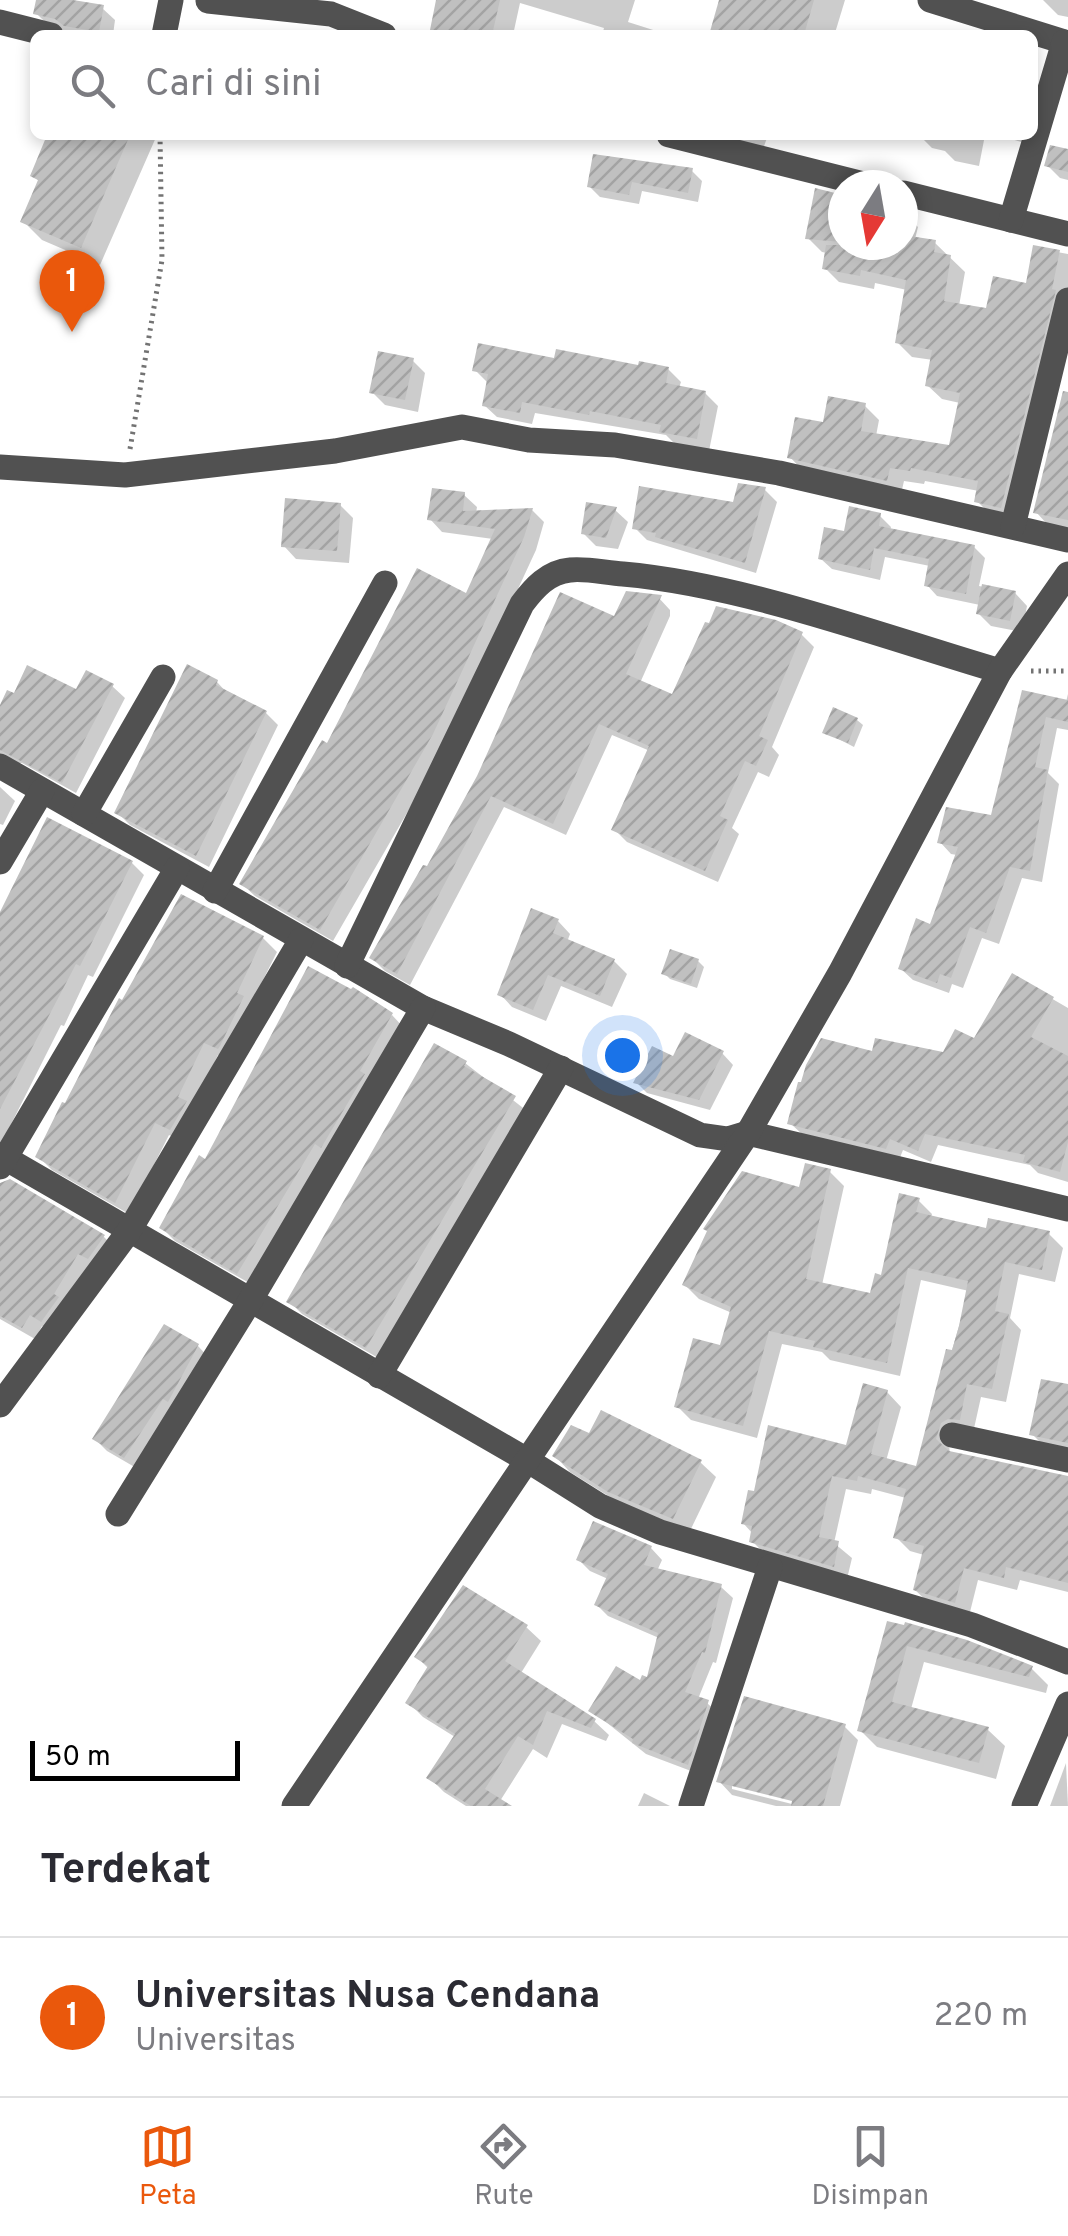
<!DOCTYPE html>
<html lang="id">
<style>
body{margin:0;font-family:Overpass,sans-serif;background:#f2f2f3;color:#2b2b33}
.compass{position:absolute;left:828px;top:170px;width:90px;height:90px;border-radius:50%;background:#fff;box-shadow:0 5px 15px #0003;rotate:191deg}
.scale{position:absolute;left:30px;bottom:25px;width:210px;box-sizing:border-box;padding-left:10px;border:5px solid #000;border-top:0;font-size:28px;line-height:35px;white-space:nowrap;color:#000;-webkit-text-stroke:8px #fff;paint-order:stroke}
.you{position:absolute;left:622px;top:1055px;width:35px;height:35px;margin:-25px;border:8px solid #fff;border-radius:50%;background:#1a73e8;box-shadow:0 0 0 15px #1a73e833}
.badge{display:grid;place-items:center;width:65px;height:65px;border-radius:50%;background:#ea580c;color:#fff;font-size:32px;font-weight:700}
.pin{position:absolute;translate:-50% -82px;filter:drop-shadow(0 2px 5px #0008)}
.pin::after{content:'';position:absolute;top:52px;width:35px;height:30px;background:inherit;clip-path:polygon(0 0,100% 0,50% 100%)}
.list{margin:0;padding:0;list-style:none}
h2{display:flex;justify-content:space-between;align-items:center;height:130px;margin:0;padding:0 40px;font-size:42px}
h2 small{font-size:32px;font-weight:400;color:#7c7c81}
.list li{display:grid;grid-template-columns:65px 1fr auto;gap:30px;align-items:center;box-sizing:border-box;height:160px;padding:0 40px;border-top:2px solid #e1e1e2}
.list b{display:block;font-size:38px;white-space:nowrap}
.list p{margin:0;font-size:32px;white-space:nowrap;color:#7c7c81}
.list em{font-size:32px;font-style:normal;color:#7c7c81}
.icon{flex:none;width:55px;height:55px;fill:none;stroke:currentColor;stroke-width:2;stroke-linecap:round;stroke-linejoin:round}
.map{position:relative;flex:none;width:1068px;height:1806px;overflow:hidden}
.search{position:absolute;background:#fff;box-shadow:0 5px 15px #0003;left:30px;right:30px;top:30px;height:110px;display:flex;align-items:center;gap:25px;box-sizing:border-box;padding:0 35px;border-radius:15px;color:#7c7c81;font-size:38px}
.sheet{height:290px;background:#fff}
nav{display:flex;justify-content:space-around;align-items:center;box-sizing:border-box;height:140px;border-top:2px solid #e1e1e2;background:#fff;font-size:28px;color:#7c7c81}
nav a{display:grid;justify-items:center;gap:5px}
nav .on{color:#ea580c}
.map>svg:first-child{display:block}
.shadow{fill:#0003}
.building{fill:url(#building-hatch)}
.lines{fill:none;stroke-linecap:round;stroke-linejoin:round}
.path{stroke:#737373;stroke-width:5;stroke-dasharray:2.5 5;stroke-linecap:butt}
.minor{stroke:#515151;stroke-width:25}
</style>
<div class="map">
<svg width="1068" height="1806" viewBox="0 0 1068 1806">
<defs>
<pattern id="building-hatch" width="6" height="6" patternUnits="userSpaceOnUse" patternTransform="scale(2.5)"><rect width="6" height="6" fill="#c0c0c0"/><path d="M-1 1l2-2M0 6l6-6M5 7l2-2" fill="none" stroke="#a3a3a3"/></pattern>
</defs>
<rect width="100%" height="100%" fill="#fff"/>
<!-- shadow -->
<g class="shadow">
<path d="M38,0L102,8L115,20L113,35H75L49,26L36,13Z"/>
<path d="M439,0H635L628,22L669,35H602L604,28L520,3L513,35H431Z"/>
<path d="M722,0H845L835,33L712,35Z"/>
<path d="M1043,0H1068V17L1058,15Z"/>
<path d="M1033,79L1046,92L1032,145L997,135H1033Z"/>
<path d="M50,135H157L100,265L42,240L23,221L40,182L32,175Z"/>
<path d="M710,135H768L762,152Z"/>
<path d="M919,135H985L979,166L955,161L945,151L932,148Z"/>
<path d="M1068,152V180L1060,178L1047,165Z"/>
<path d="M692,171L702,181L698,202L642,191L639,204L600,197L589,186Z"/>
<path d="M843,198V245H903V212L918,227L915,239L935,243L965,272L959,306L988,311L1028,286L1035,248L1068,254V308L1015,520L991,515L977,501L979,491L925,481L924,484L904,481L901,494L804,472L790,457L825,425L865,406L879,420L876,436L951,448L960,403L942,399L927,385L933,360L912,357L897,342L907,290L875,283L874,289L839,282L825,268L827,253L822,252L808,238Z"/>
<path d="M412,360L425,373L418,412L385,405L372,392Z"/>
<path d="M556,361L668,369L681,382L679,388L705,393L718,406L709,451L675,444L666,435L535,413L532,424L497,417L484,405L488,383L475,370Z"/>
<path d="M1068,395V528L1047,524L1036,512Z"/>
<path d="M765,490L777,502L756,573L647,540L635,528L735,505Z"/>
<path d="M464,495L477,507L476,513L532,510L544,522L536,550L445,747L333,941L255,896L242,884L328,746L467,596L493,539L442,532L430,519Z"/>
<path d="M340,505L353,518L349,563L296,559L284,546Z"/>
<path d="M615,510L628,522L618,549L596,546L583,533Z"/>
<path d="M880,516L891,527L890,531L974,547L985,558L979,586L1015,593L1027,606L1022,632L991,626L979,614L980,605L937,596L927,585L930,566L885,557L880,580L832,569L821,559L846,534Z"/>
<path d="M658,597L670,610V616L640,683L674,698L801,634L814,647L772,747L779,755L769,777L758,772L732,828L739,834L718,882L627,842L614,829L650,751L612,735L566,835L504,807L410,985L385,971L372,958L428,870L616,619Z"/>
<path d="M217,682L229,695L266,713L278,725L209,867L130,825L117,812Z"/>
<path d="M112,686L125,698L76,793L22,763H6L0,769V710L15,696L78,692Z"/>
<path d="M1023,693L1066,702L1068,694V730L1057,728L1048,773L1059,784L1042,882L1022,878L999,944L982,938L963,988L952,984L949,993L913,980L900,968L932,927L957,855L951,854L940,842L993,818Z"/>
<path d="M857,720L863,725L854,747L825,732Z"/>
<path d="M0,787L15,801L3,825L0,824Z"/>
<path d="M48,821L132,863L144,875L93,977L88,975L64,1026L61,1025L0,1146V918Z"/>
<path d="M558,921L570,934L567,942L614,961L627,974L612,1007L561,986L546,1021L512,1007L500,994Z"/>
<path d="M263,938L277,952L250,1006L232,1061L218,1055L192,1109L184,1142L169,1135L129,1214L52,1170L38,1156Z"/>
<path d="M698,961L704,967L697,988L670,979L664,973Z"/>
<path d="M1013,976L1068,1008V1182L1038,1173L1030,1165L938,1145L931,1162L903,1150L899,1160L803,1135L790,1123L874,1054L945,1055L975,1042Z"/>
<path d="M392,1015L404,1028L251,1284L175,1241L162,1228L206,1162Z"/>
<path d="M722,1053L733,1065L710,1110L647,1093L636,1082L674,1059Z"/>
<path d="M465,1063L527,1111L380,1359L302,1314L289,1301Z"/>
<path d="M830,1172L844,1186L822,1285L872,1296L918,1200L932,1214L931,1218L987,1231L1049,1234L1063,1248L1055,1282L1019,1274L1010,1318L1021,1330L1006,1402L981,1397L973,1433L949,1445L950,1454L1068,1477V1592L1020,1580L1017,1590L978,1580L969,1616L930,1604L915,1590L924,1555L910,1551L896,1537L906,1498L872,1489L871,1494L846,1489L834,1543L852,1558L847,1579L766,1555L752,1541L753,1534L743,1523L756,1494L848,1448L887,1392L901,1407L886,1461L918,1469L969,1291L921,1280L900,1376L830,1360L822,1352L782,1344L757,1438L691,1420L677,1406L722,1348L732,1313L699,1299L685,1285L801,1190Z"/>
<path d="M0,1185L104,1237L116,1249L54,1333L42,1326L35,1339L0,1319Z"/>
<path d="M198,1346L210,1359L138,1469L107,1451L95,1439Z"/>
<path d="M1068,1387V1454L1046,1448L1032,1434Z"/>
<path d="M590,1437L700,1462L716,1477L689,1533L626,1507L570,1472L555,1456Z"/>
<path d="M651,1548L662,1560L657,1571L721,1587L733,1598L716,1663L713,1662L698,1699L707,1703L719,1714L699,1774L646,1754L591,1710L649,1681L659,1638L608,1616L597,1605L608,1579L590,1571L579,1560Z"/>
<path d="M889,1624L1031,1668L1048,1685L1046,1693L924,1662L911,1709L987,1729L1005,1746L996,1779L877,1747L860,1730Z"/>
<path d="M526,1627L541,1641L521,1673L594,1721L609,1735L606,1741L562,1724L547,1758L533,1749L500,1801L507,1806H466L444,1792L430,1778L455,1737L423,1717L408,1702L429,1669L417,1657Z"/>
<path d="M845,1727L858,1740L840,1806H804L805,1802L732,1784V1789L800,1806H776L732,1795L719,1781Z"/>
<path d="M1066,1763L1068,1806H1050Z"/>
<path d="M644,1793L670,1806H638Z"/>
</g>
<!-- building -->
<g class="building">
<path d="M36,0H73L104,5L99,32L64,26L55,19L33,14Z"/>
<path d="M436,0H500L492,35H429Z"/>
<path d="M719,0H814L804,35H709Z"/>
<path d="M47,135H130L81,248L20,222L38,180L30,176Z"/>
<path d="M1050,145L1068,149V172L1044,166Z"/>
<path d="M593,154L693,168L688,193L632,182L629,195L587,187Z"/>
<path d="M815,188L843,195V242L805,239Z"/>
<path d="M903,235L936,240L934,252L951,255L944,301L986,308L993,276L1026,283L1033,245L1060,250L1052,289L1056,290L1001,508L974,502L978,481L911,468L910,471L890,468L887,481L787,458L795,417L823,422L828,396L866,403L861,431L949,445L960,393L925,386L932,350L895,343L906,280L861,270L860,276L822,269L826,245H903Z"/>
<path d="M478,343L554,358L556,349L638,365L639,361L669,367L666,383L706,391L697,439L659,432L661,425L590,411L589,415L522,402L520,413L482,406L488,374L472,371Z"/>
<path d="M378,351L414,358L405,400L369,393Z"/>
<path d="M1063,391L1068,392V520L1033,513Z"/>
<path d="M738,483L766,487L745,563L655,537L656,533L632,529L639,486L733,502Z"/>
<path d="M432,488L465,492L463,511L533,508L524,537L433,734L320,930L239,884L322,740L327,743L417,568L466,593L495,529L427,520Z"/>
<path d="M285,498L341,503L337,551L281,547Z"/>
<path d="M586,502L617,507L606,538L581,534Z"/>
<path d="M849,506L881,513L879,526L975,545L966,594L924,586L929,559L874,548L870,570L818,559L824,527L844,531Z"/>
<path d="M982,584L1016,591L1010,621L976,614Z"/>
<path d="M626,591L662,595L626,674L672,694L705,622L709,623L716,606L776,620L803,632L759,736L768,740L756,766L745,761L720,816L728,820L705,871L611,830L649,746L599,724L553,824L491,796L397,974L369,958L423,865L427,866L477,776L560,592L614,616Z"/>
<path d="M187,664L218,680L216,685L267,711L196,856L114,813Z"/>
<path d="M27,665L76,689L86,670L114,684L62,783L0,750V705L7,690L14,693Z"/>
<path d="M1022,690L1068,700V722L1046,717L1035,767L1048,770L1030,871L1010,867L986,933L970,927L951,978L940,974L937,983L898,969L916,918L930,924L958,847L937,843L946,807L991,815Z"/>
<path d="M833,707L858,718L848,743L822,733Z"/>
<path d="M47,817L133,861L80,966L76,964L0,1109V912Z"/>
<path d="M181,894L264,936L237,993L244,996L220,1046L218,1049L204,1043L178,1097L187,1101L170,1130L155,1123L115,1203L35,1157L62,1102L65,1103L119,998L122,1000Z"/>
<path d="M531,908L559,919L553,933L615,959L600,996L548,975L533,1010L497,995Z"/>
<path d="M670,949L699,959L691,984L661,974Z"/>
<path d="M308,966L351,989L353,987L393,1013L360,1071L365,1074L321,1148L315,1144L237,1274L159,1228L199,1155L205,1159Z"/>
<path d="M1012,973L1054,997L1031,1037L1068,1056V1142L1060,1172L1023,1162L1025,1155L925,1134L918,1151L890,1139L886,1149L787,1124L798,1082H801L806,1065L821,1038L872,1051L875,1038L943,1052L955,1029L974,1038Z"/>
<path d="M685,1032L724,1051L699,1100L633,1083L652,1046L673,1056Z"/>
<path d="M434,1043L467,1061L464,1066L516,1096L366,1348L286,1302Z"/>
<path d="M805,1163L831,1169L806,1279L870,1293L875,1273L881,1275L899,1193L920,1198L916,1212L986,1228L988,1218L1050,1231L1042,1270L1005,1262L995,1311L1009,1314L992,1389L967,1384L960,1420L948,1419L941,1423L936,1439L949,1451L1068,1476V1583L1006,1567L1004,1578L964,1568L955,1603L913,1590L924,1546L893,1538L906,1489L858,1476L857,1481L832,1476L819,1537L839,1541L834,1567L749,1542L752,1526L741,1524L748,1490L754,1491L768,1425L846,1445L863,1383L888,1390L871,1454L916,1466L946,1349L952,1350L959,1326L968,1281L908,1268L887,1363L813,1347L815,1341L769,1331L743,1426L674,1407L693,1338L720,1345L731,1307L682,1285L707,1231L703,1229L742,1171L799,1187Z"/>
<path d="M10,1179L105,1235L88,1259L78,1254L54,1294L59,1297L41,1322L30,1315L22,1328L0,1316V1183Z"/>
<path d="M164,1324L199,1344L168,1402L163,1399L124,1458L92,1439Z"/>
<path d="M1041,1379L1068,1384V1443L1029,1435Z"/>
<path d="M601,1410L702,1460L673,1519L608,1492L552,1456L571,1425L589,1433Z"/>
<path d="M593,1521L652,1546L644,1565L722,1584L705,1653L702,1652L685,1692L709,1700L688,1765L632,1743L633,1739L588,1711L616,1666L640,1680L642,1675L647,1677L658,1633L594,1605L608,1574L576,1560Z"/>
<path d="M463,1585L528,1625L505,1661L596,1719L591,1728L547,1711L533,1745L518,1736L485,1789L512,1806H471L426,1778L455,1734L405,1703L428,1666L414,1657Z"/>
<path d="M887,1621L904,1625L905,1622L967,1640L1033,1666L1029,1677L907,1646L892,1702L989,1727L979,1763L857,1731Z"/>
<path d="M744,1696L846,1724L823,1806H791L792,1801L716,1782Z"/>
</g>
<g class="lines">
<!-- path -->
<g class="path">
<path d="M130,449L162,260L160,135"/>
<path d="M1031,671H1068"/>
</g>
<!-- minor -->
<g class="minor">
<path d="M930,0L1068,43"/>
<path d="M208,1L331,14L384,35"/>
<path d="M0,22L51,35"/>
<path d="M164,35L171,0"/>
<path d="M669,135L868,185"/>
<path d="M903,193L1068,234"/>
<path d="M1011,220L1064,42"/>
<path d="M0,467L125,475L335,451L462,427L529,440L615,445L779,473L1068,540"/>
<path d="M1013,526L1068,300"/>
<path d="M0,766L423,1008L509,1044L700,1135L728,1139L748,1133L1068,1209"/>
<path d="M84,814L163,677"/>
<path d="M0,862L42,791"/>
<path d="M215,891L385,583"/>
<path d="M347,966L522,604C534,588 548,572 570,570C586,568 606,573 623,574C745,585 881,636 1000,671"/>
<path d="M0,1155L527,1460L600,1506L660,1532L972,1625L1068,1662"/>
<path d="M0,1167L177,868"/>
<path d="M379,1376L561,1068"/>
<path d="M0,1405L129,1231L301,940"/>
<path d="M952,1435L1068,1460"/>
<path d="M118,1514L250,1301L423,1008"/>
<path d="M294,1806L748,1133L840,973L1000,671L1068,574"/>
<path d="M691,1806L770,1567"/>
<path d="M1024,1806L1068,1704"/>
</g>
</g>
</svg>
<svg class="compass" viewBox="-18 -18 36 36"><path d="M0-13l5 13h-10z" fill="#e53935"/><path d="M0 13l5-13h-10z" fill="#7c7c81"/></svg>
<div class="scale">50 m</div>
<div class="you"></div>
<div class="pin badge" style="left:72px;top:332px">1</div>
<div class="search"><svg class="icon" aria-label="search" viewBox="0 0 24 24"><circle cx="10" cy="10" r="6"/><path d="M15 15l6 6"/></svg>Cari di sini</div>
</div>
<section class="sheet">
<h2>Terdekat<small></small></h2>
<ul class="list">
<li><span class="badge">1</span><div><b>Universitas Nusa Cendana</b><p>Universitas</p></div><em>220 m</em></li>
</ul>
</section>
<nav>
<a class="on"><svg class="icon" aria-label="map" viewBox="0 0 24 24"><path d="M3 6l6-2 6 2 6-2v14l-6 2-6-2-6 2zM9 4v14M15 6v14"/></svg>Peta</a>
<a><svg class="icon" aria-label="directions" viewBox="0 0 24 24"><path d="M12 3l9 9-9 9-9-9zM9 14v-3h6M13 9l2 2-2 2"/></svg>Rute</a>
<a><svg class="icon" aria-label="saved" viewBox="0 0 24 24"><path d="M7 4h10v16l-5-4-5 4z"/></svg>Disimpan</a>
</nav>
